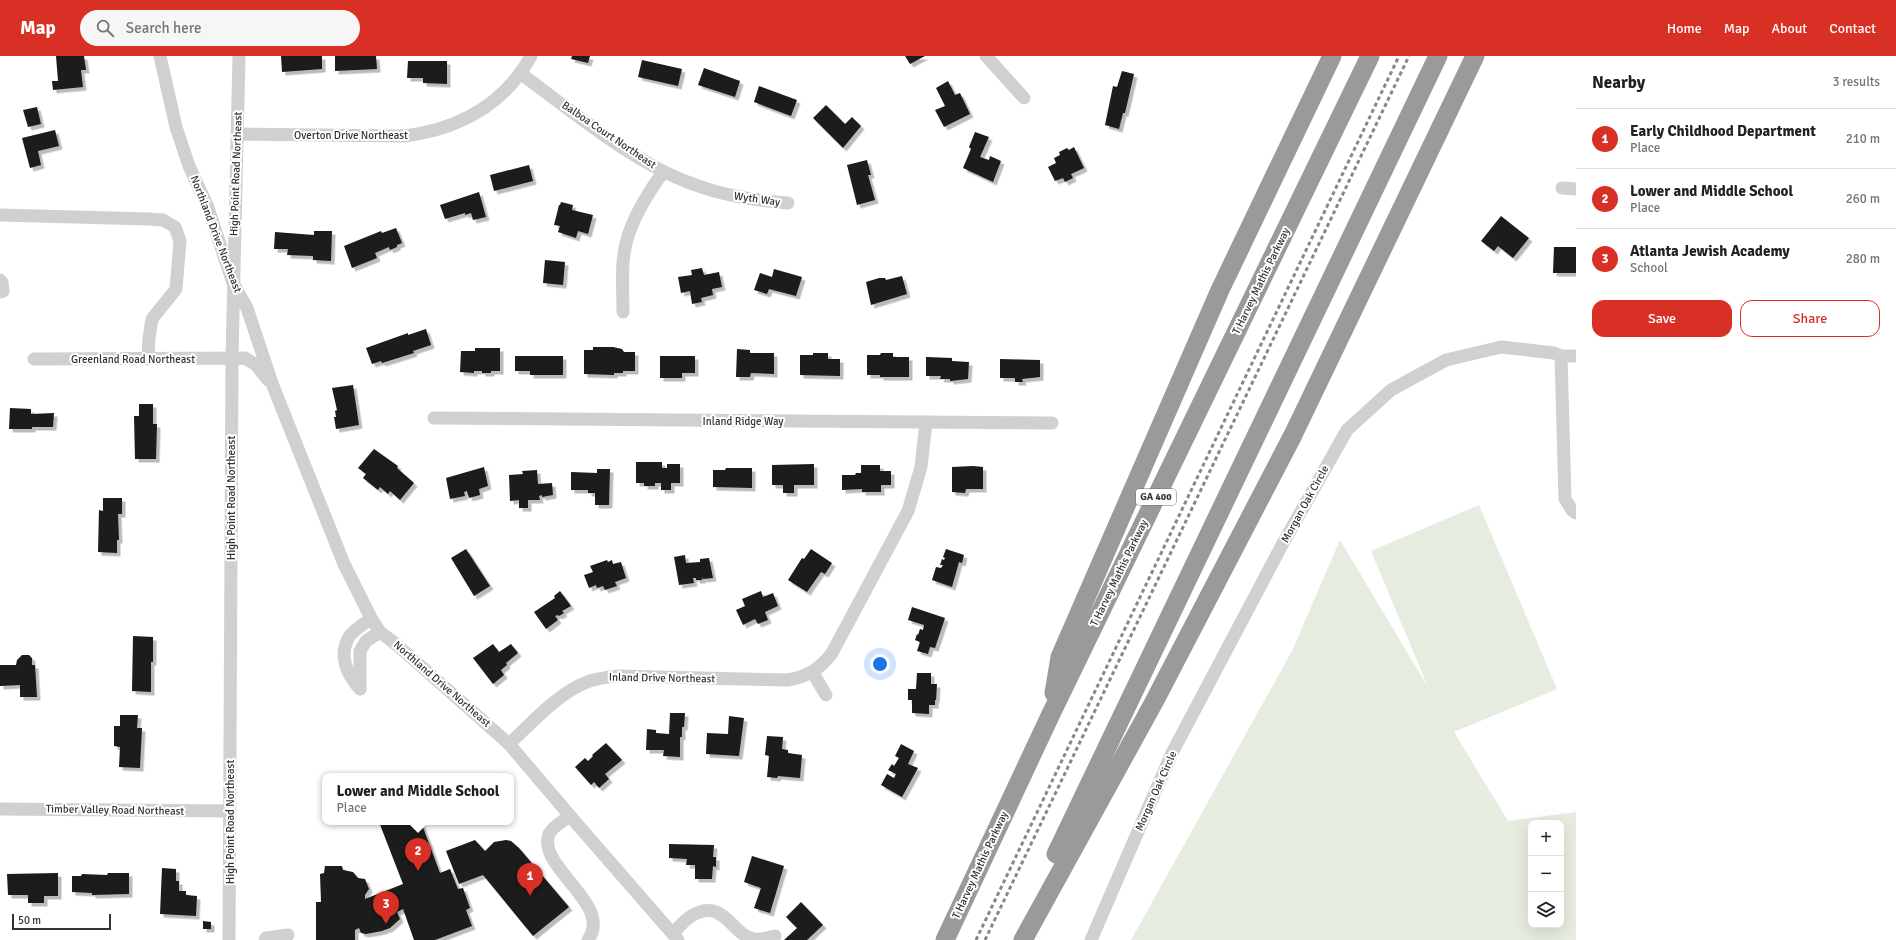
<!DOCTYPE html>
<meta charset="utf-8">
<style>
body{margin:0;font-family:Signika,sans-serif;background:#f6f6f6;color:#202124}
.controls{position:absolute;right:12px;bottom:12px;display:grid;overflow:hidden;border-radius:8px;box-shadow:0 4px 16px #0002}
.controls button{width:36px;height:36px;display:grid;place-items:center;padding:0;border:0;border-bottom:1px solid #e0e0e0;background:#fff;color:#202124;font:20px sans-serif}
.scale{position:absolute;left:12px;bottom:10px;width:99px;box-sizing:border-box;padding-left:4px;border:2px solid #333;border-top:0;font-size:11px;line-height:14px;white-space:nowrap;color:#333;-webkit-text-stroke:3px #fff;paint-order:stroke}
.you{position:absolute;left:880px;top:608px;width:14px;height:14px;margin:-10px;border:3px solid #fff;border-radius:50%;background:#1a73e8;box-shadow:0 0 0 6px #1a73e833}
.badge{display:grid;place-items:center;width:26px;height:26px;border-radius:50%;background:#d93025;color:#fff;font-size:13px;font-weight:700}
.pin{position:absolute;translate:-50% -33px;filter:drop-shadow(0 1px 2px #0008)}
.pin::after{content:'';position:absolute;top:21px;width:14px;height:12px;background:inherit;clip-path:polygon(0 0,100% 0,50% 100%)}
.popup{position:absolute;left:322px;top:717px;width:192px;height:52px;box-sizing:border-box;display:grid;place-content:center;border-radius:8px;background:#fff;filter:drop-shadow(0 1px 3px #0005);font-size:13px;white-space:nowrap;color:#757577}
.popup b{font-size:15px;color:#202124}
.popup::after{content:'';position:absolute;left:50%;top:100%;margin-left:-8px;border:8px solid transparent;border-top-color:#fff}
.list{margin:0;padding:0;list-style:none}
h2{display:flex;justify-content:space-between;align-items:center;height:52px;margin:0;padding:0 16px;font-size:17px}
h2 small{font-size:13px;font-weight:400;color:#757577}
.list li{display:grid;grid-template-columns:26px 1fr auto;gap:12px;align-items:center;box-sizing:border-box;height:60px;padding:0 16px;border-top:1px solid #e0e0e0}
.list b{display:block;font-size:15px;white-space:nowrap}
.list p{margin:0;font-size:13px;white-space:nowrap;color:#757577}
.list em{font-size:13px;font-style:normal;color:#757577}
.actions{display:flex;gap:8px;padding:12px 16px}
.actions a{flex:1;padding:9px 0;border:1px solid #d93025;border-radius:12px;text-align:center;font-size:14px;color:#d93025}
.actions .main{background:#d93025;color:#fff}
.icon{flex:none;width:22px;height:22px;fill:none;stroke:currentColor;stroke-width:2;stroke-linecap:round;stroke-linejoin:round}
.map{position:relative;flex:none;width:1576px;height:884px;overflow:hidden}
header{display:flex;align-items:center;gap:24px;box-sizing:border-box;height:56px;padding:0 20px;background:#d93025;color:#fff}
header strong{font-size:19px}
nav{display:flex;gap:22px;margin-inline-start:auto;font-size:14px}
.search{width:280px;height:36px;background:#f6f6f6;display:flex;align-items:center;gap:10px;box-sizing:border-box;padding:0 14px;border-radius:22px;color:#757577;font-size:15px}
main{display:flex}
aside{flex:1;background:#fff}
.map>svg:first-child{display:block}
.green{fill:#e6ecdf;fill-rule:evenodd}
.building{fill:#1a1a1a;filter:url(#shadow)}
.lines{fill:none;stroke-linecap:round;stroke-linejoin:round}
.minor{stroke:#d0d0d0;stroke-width:13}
.highway{stroke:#9a9a9a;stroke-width:19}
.rail{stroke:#888;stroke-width:3;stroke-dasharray:4 3;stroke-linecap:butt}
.labels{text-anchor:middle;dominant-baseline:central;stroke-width:4;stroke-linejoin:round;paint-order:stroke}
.shield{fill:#fff;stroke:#707070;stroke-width:1}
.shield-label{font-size:10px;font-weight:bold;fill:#333}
.street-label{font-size:11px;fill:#333;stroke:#fff}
</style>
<header>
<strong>Map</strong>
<div class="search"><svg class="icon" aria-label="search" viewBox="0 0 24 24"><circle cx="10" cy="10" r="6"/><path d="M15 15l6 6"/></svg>Search here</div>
<nav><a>Home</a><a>Map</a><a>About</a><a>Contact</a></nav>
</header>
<main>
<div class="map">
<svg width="1576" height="884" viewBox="0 0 1576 884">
<defs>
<filter id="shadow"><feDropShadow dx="3.5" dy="3.5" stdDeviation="0" flood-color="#0004"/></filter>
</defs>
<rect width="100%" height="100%" fill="#fff"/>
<!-- green -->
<path class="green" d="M1479,449L1557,633L1454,676L1508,765L1576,756V884H1131L1292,595L1340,484L1428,631L1371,495ZM1531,767H1561V869H1531Z"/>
<!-- building -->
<g class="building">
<path d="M56,0H84L86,14H81L83,31L53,34L52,25H58Z"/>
<path d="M281,0H322V13L282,16Z"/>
<path d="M335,0H376L377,13L335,15Z"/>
<path d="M572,0H590L588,7L571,3Z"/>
<path d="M905,0H925L910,8Z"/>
<path d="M642,4L682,13L678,30L638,21Z"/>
<path d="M408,5H447V28L423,27V22H407Z"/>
<path d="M704,12L740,25L735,41L698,29Z"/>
<path d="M1122,15L1134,18L1125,57H1123L1119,73L1105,69L1113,30L1117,31Z"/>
<path d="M948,25L955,39L960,37L970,58L944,71L935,54L945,50L936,32Z"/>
<path d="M759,30L797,44L791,60L754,46Z"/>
<path d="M826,49L845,68L852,61L861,70L843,92L813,62Z"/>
<path d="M37,51L41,68L28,71L23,54Z"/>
<path d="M55,74L59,90L38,95L41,109L30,112L22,82Z"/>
<path d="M975,76L989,81L980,101L989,104L990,100L1001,105L993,126L963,112L971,93L969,91Z"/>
<path d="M1074,91L1084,112L1071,118L1073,122L1065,126L1063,122L1055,125L1048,111L1056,107L1054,102L1060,99L1059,96L1067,92L1069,94Z"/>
<path d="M867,104L871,119H868L875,144L857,149L847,109Z"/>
<path d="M529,109L533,125L494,135L490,119Z"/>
<path d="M479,136L486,161L473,164L471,157L465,159V157L445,163L440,149Z"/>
<path d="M561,146L573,149L572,154L593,159L588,178L578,175L576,182L558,176L560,170L554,169L559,149H560Z"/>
<path d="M1501,160L1529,182L1513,202L1498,190L1494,195L1481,185Z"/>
<path d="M396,172L402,187L397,189V191L390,194L389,191L375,197L377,202L352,212L344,190L381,175L382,177Z"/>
<path d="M314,175H332L331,205L313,204V200L287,199L288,193H274L275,176L314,179Z"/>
<path d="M1554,191H1576V217H1553Z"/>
<path d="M545,204L565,206L563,229L543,227Z"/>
<path d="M702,212L704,219L719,216L722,231L712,233L713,239L701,242L702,246L692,248L690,235L681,237L678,221L692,219L691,214Z"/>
<path d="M774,213L802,221L796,240L769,233L767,238L754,234L760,217L772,221Z"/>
<path d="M902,220L907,238L871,249L866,226L879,222H885L886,224Z"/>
<path d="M426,273L431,289L413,295L414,297L382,307L381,305L372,308L366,292L408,277V279Z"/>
<path d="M593,291H613L622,293L624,296H635V315H623V317H614V319L584,318V294H593Z"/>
<path d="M475,292H500V315H491V317H482V315H474V317L460,316L461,295H475Z"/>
<path d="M737,293L750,294V297H774V318L751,317L750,321H736Z"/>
<path d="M813,297H828V303H840V320L800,319V299H813Z"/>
<path d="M881,297H893V301H909V321H880V319H867V299H880Z"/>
<path d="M515,300H563V319H530V315H515Z"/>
<path d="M660,300H695V317H682V322H660Z"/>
<path d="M926,301L952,302V305L969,306L968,323L950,325V323H940L941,320H926Z"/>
<path d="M1000,303L1040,304V321L1022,323L1023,326H1015V322H1000Z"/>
<path d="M353,329L359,369L336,373L334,361H336L335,355L337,354L332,332Z"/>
<path d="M139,348H153V368H157L156,403H135L134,360H139Z"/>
<path d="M10,352L31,353V358L54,357L53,371H32V373H9Z"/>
<path d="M374,393L398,410L397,412L414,427L400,444L390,435L388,438L380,431L378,434L363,422L366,418L358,412Z"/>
<path d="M636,406H662V412H667V408H680V427H671V434H661V427H655V430H644V427H636Z"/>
<path d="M814,408V429H794V437H783V429H772V409Z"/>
<path d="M861,409H880V415H891V429H881V436H862V433L842,434V419H855L856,417H861Z"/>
<path d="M973,410L983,411V433H966L965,437L952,436V411Z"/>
<path d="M484,411L488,430L479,433L480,439L469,442L467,435L464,436L465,440L450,443L446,422Z"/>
<path d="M726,412H752V432L713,431V414H725Z"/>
<path d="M597,413H610L609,449H595V437H588V434H571V416L597,417Z"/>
<path d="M537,414L538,428L552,427L553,439L542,441V439L539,440L540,444H528V452H519V444L510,445L509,419L523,418L522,415Z"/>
<path d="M103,442H122V458H118L119,484H117V497L98,496L99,454L103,455Z"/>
<path d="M466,493L490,530L474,540L451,502Z"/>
<path d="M811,493L832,507L825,518L821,516L807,536L788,524L802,502L804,503Z"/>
<path d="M946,493L964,499L962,507L959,506L952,531L932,524L936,511L941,512L943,509H940L942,503L944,504L945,502L943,501Z"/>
<path d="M685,499L686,507L700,506V503L709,502L713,522L703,523V521L702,524H696V522H693L694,527L679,529L674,501Z"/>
<path d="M607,504L608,506L612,504L613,508L621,506L626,522L615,526L617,530L605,534L603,530L597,532L596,529L589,532L584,519L593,516L590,510Z"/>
<path d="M560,535L571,550L562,555L564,557L559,560L558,559L555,560L558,564L546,573L534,556L555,542L554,540Z"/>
<path d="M761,535L763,541L773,537L778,550L765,556L768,564L758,568L755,563L743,569L736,554L745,550L742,543Z"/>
<path d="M912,551L945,562L935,592L930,591L928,598L917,595L920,586L915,584L917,578L918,579L920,573L923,574L924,569L908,564Z"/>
<path d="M133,580L153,581V606H151V636L132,635Z"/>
<path d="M493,588L499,596L511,588L518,597L506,607L507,609L501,614L504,619L493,628L473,602Z"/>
<path d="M22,599H29L32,602V609H35L37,641H20V629L0,630V609H16L17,604Z"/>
<path d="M917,617H931V628H937L936,644H935V649H929V658L912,657V644H908V633H916Z"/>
<path d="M670,657H685L684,671H682V681H680V701L663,700L664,694H646L647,673L656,674V677L669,678Z"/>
<path d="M120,659H138L137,672H142L140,712L119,711L120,691L114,690V670H120Z"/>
<path d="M729,660L744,662L739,700L706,698L707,677L728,678Z"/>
<path d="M767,680L783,681L782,693L788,694V697L802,699L800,722L778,720L777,722L767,721L769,700L765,699Z"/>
<path d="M606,687L622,704L605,718L609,723L599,732L594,726L591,729L575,711L585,702L588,705L593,700L592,699Z"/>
<path d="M901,688L914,695L908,708L918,712L902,741L881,729L887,718L894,722L896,718L888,714L892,708L894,710L899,702L895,700Z"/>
<path d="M379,766H421L440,817L450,813L458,833L463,832L470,852L466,854L472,870L435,884H414L403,853L397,856L400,863L390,872L382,875L366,878L361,877L359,872L355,874V884H316V846H321L320,818L324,817L325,810H342L343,814L353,816L358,822L365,823L369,833L365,839V843L403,828Z"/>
<path d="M475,784L485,795L494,786L506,784L511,785L519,792L569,851L533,880L483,819L459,828L446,795Z"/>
<path d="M669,788L714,789L713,801H716V811L713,810L712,823H695V809H686L687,803L669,802Z"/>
<path d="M752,800L784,810L770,857L754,852L761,832L744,826Z"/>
<path d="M162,812L176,813V825H179V835H186V839L197,840L196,860L160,858Z"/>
<path d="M58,817V840H44V847H28V839H8L7,818Z"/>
<path d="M108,817H129V838L92,839V837L72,836V820H81L82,818L107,819Z"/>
<path d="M801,846L823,869L807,884H784L797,872L786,861Z"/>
<path d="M203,865L211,866V873H203Z"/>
</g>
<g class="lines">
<!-- minor -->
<g class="minor">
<path d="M160,0L176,71L189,110L207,149L233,227L247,252L273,330L344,508L371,562L380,576L397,589L509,688L577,768L678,884"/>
<path d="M986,0L1024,42"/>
<path d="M520,17C572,55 633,107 693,128C724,140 755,144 788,147"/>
<path d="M238,78L405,80C459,73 504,49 531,0"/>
<path d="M1562,132L1576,133"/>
<path d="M0,159L149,163L163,164L175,171L180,185L176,233L152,263L149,282L148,303"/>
<path d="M0,224L2,226L3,235L0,236"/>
<path d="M623,256C623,232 620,204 628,180C636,156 649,136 663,116"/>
<path d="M1561,300H1576"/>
<path d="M34,303L245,302L256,309L268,324"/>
<path d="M434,362L1052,367"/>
<path d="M813,617L826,639"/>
<path d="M360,633C347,619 338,599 349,581C353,574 365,568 371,562"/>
<path d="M360,633V595L366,585L380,576"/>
<path d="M509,688C533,666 557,638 587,626C597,622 608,621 618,620L787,624C807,621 820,613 832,597L908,455L921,411L926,366"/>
<path d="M0,753L230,755"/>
<path d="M570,760C563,765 553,770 549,778C536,811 614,848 588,884"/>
<path d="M673,877C679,871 685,863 693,859C725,842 731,879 754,883C761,884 768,882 775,880"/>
<path d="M229,884L232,302L239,0"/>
<path d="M265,884L266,882L288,879"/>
<path d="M1091,884L1172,697L1282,489L1347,374L1391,334L1446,304L1501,291L1554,297L1561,300L1565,443L1572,454L1576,457"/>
</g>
<!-- highway -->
<g class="highway">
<path d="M1054,637L1060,601L1220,234L1332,0"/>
<path d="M1056,798L1438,0"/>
<path d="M945,884L1050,660L1370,0"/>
<path d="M1023,884L1154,646L1293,379L1475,0"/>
</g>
<!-- rail -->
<g class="rail">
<path d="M976,884L1399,0"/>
<path d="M985,884L1409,0"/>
</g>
</g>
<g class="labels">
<!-- shield labels -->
<rect class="shield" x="1136" y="433" width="40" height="16" rx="3"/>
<g class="shield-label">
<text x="1156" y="441">GA 400</text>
</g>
<!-- street labels -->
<g class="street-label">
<text x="351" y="79">Overton Drive Northeast</text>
<text transform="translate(609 79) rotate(34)">Balboa Court Northeast</text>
<text transform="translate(236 118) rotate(-88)">High Point Road Northeast</text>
<text transform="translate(757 143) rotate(8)">Wyth Way</text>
<text transform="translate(216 178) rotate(69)">Northland Drive Northeast</text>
<text transform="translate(1261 225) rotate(-64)">T Harvey Mathis Parkway</text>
<text x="133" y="303">Greenland Road Northeast</text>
<text x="743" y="365">Inland Ridge Way</text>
<text transform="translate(231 442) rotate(-90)">High Point Road Northeast</text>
<text transform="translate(1305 448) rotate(-61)">Morgan Oak Circle</text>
<text transform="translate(1119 517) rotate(-64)">T Harvey Mathis Parkway</text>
<text transform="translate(662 622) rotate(1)">Inland Drive Northeast</text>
<text transform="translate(442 628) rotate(41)">Northland Drive Northeast</text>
<text transform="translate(1156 735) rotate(-66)">Morgan Oak Circle</text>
<text transform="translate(115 754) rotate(1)">Timber Valley Road Northeast</text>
<text transform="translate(230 766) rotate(-90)">High Point Road Northeast</text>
<text transform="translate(980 809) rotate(-65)">T Harvey Mathis Parkway</text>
</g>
</g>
</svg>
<div class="controls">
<button>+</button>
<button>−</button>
<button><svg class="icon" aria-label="layers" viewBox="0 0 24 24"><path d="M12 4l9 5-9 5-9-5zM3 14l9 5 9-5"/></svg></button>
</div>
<div class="scale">50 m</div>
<div class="you"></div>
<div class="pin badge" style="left:530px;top:840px">1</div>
<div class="pin badge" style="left:418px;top:815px">2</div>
<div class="popup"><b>Lower and Middle School</b>Place</div>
<div class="pin badge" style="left:386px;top:868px">3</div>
</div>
<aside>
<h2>Nearby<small>3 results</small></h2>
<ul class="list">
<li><span class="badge">1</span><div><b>Early Childhood Department</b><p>Place</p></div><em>210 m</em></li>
<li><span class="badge">2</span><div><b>Lower and Middle School</b><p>Place</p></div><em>260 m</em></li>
<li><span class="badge">3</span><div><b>Atlanta Jewish Academy</b><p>School</p></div><em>280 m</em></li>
</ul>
<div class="actions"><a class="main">Save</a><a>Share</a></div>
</aside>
</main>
